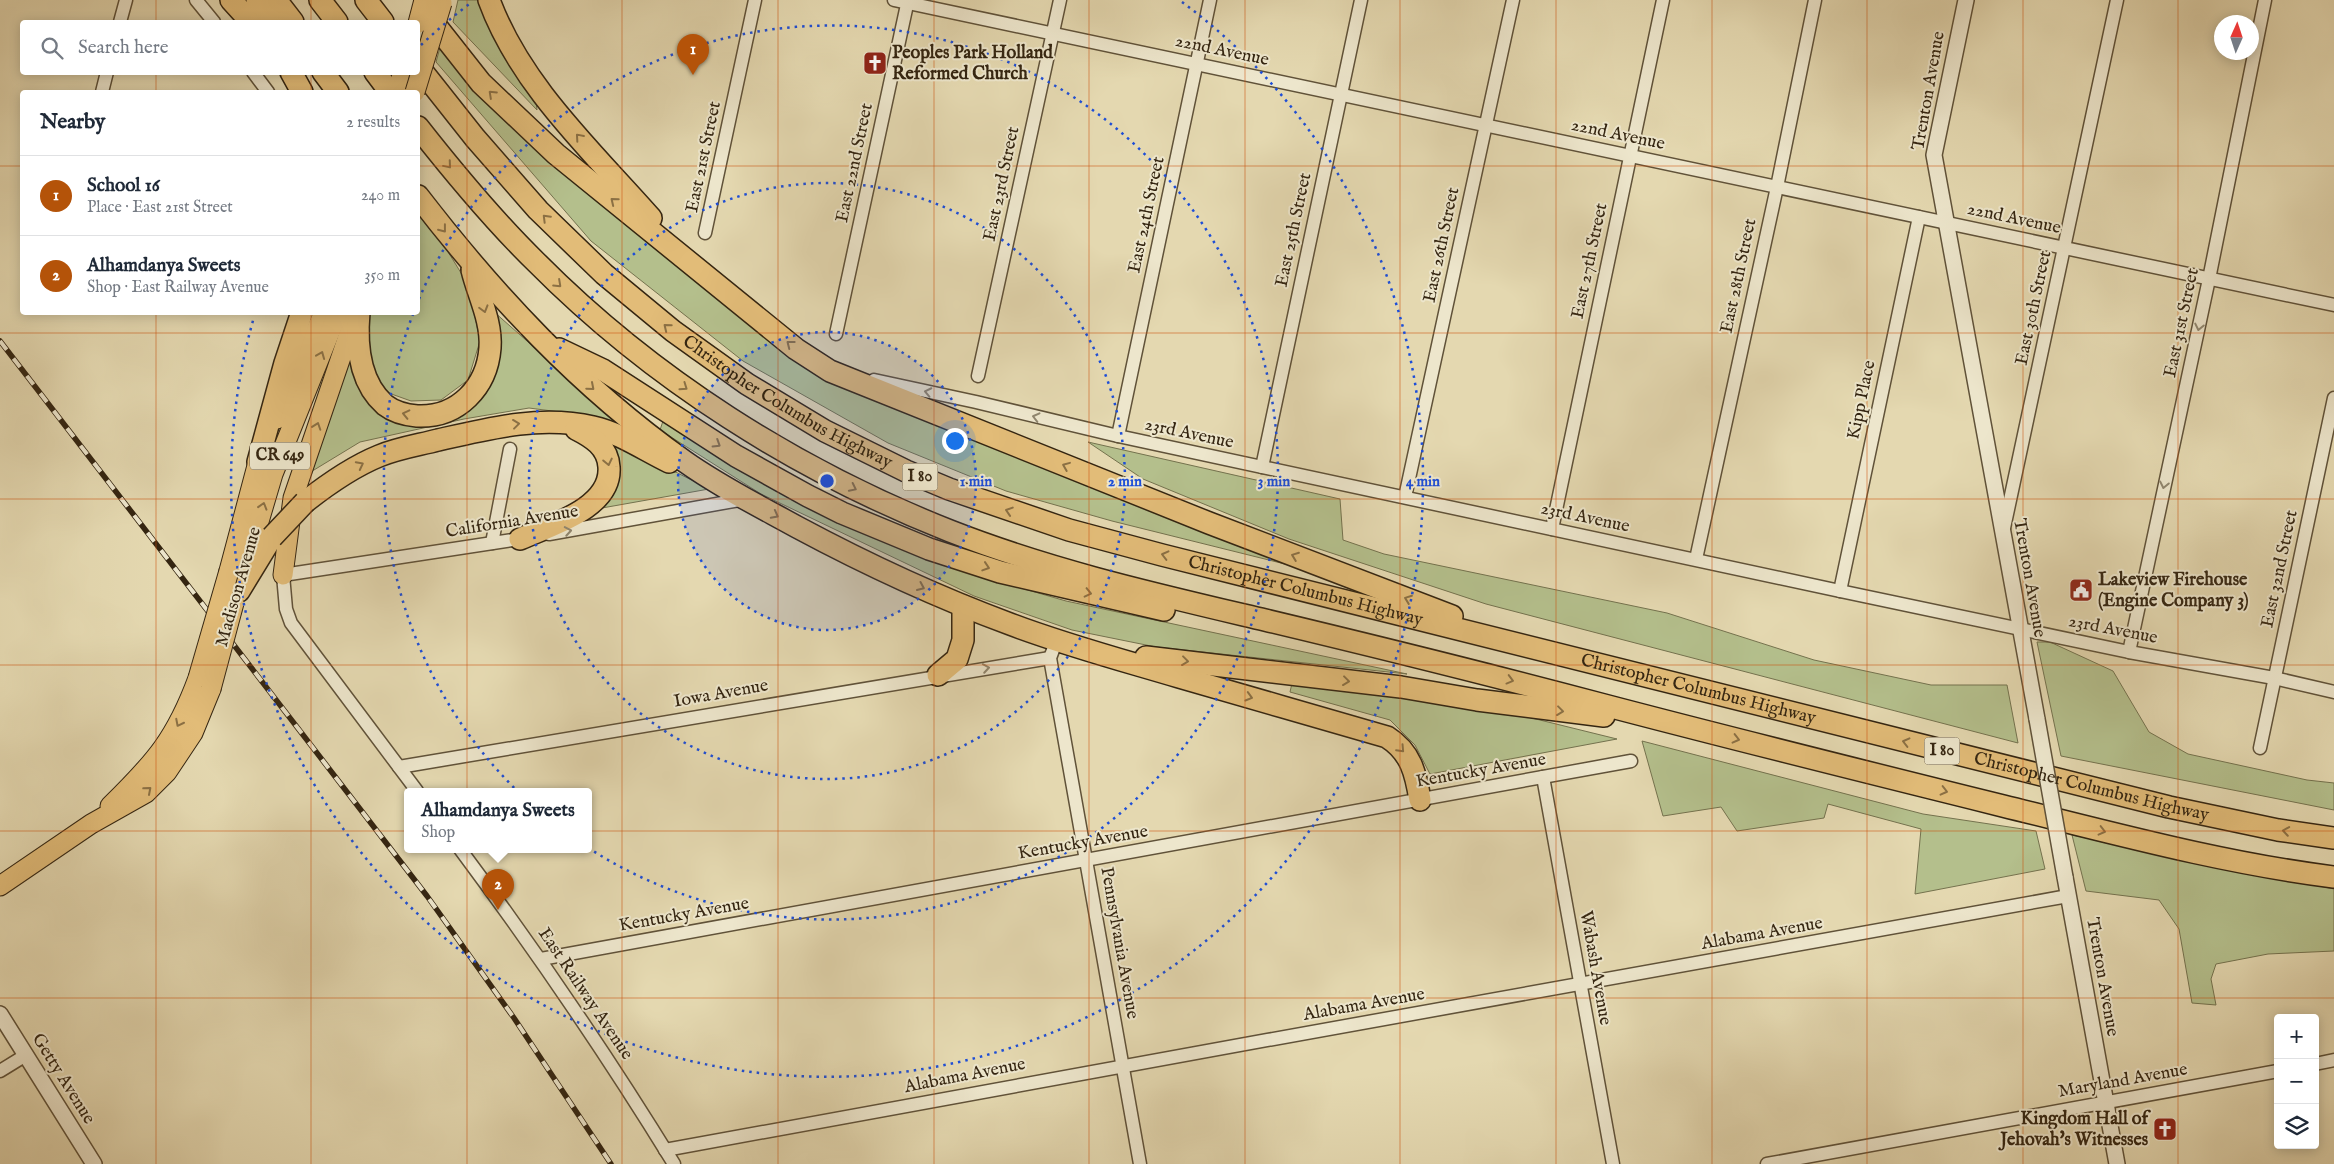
<!DOCTYPE html>
<meta charset="utf-8">
<style>
body{margin:0;font-family:"IM FELL English",serif;background:#f2f2f3;color:#1f2937}
.controls{position:absolute;right:15px;bottom:15px;display:grid;overflow:hidden;border-radius:5px;box-shadow:0 2px 12px #0003}
.controls button{width:45px;height:45px;display:grid;place-items:center;padding:0;border:0;border-bottom:1px solid #e0e1e3;background:#fff;color:#1f2937;font:25px sans-serif}
.compass{position:absolute;left:2214px;top:15px;width:45px;height:45px;border-radius:50%;background:#fff;box-shadow:0 2px 12px #0003;rotate:3deg}
.you{position:absolute;left:954px;top:440px;width:18px;height:18px;margin:-12px;border:4px solid #fff;border-radius:50%;background:#1a73e8;box-shadow:0 0 0 8px #1a73e833}
.badge{display:grid;place-items:center;width:32px;height:32px;border-radius:50%;background:#b45309;color:#fff;font-size:16px;font-weight:700}
.pin{position:absolute;translate:-50% -41px;filter:drop-shadow(0 1px 2px #0008)}
.pin::after{content:'';position:absolute;top:26px;width:18px;height:15px;background:inherit;clip-path:polygon(0 0,100% 0,50% 100%)}
.popup{position:absolute;left:404px;top:788px;width:188px;height:65px;box-sizing:border-box;display:grid;place-content:center;border-radius:5px;background:#fff;filter:drop-shadow(0 1px 4px #0005);font-size:16px;white-space:nowrap;color:#747a83}
.popup b{font-size:19px;color:#1f2937}
.popup::after{content:'';position:absolute;left:50%;top:100%;margin-left:-10px;border:10px solid transparent;border-top-color:#fff}
.list{margin:0;padding:0;list-style:none}
h2{display:flex;justify-content:space-between;align-items:center;height:65px;margin:0;padding:0 20px;font-size:21px}
h2 small{font-size:16px;font-weight:400;color:#747a83}
.list li{display:grid;grid-template-columns:32px 1fr auto;gap:15px;align-items:center;box-sizing:border-box;height:80px;padding:0 20px;border-top:1px solid #e0e1e3}
.list b{display:block;font-size:19px;white-space:nowrap}
.list p{margin:0;font-size:16px;white-space:nowrap;color:#747a83}
.list em{font-size:16px;font-style:normal;color:#747a83}
.icon{flex:none;width:28px;height:28px;fill:none;stroke:currentColor;stroke-width:2;stroke-linecap:round;stroke-linejoin:round}
.map{position:relative;flex:none;width:2334px;height:1164px;overflow:hidden}
.search{position:absolute;background:#fff;box-shadow:0 2px 12px #0003;left:20px;top:20px;width:400px;height:55px;display:flex;align-items:center;gap:12px;box-sizing:border-box;padding:0 18px;border-radius:5px;color:#747a83;font-size:19px}
.panel{position:absolute;background:#fff;box-shadow:0 2px 12px #0003;left:20px;top:90px;width:400px;height:225px;border-radius:5px}
.map>svg:first-child{display:block}
.green{fill:#b4bf8c;stroke:#74724e}
.lines{fill:none;stroke-linecap:round;stroke-linejoin:round}
.minor-casing{stroke:#605239;stroke-width:15}
.tertiary-casing{stroke:#605239;stroke-width:18}
.primary-casing{stroke:#342511;stroke-width:21}
.motorway-casing{stroke:#342511;stroke-width:24}
.minor{stroke:#ede6cc;stroke-width:12}
.tertiary{stroke:#ede6cc;stroke-width:15}
.primary{stroke:#e2bc78;stroke-width:19}
.motorway{stroke:#e2bc78;stroke-width:21}
.rail-casing{stroke:#342511;stroke-width:5.5}
.rail{stroke:#ede6cc;stroke-width:4;stroke-dasharray:11;stroke-linecap:butt}
.tertiary-bridge-casing{stroke:#605239;stroke-width:18;stroke-linecap:butt}
.primary-bridge-casing{stroke:#342511;stroke-width:21;stroke-linecap:butt}
.motorway-bridge-casing{stroke:#342511;stroke-width:24;stroke-linecap:butt}
.tertiary-bridge{stroke:#ede6cc;stroke-width:15}
.primary-bridge{stroke:#e2bc78;stroke-width:19}
.motorway-bridge{stroke:#e2bc78;stroke-width:21}
.oneway{stroke:#8b7044}
.oneway2{stroke:#90866e}
.grid{fill:none;stroke:#cd510d;stroke-width:1;stroke-opacity:0.55}
.ring{fill:none;stroke:#1d4ed8;stroke-width:2.5;stroke-dasharray:2.5 5}
.labels{text-anchor:middle;dominant-baseline:central;stroke-width:4;stroke-linejoin:round;paint-order:stroke}
.shield{fill:#ede6cc;stroke:#6c5f49;stroke-width:1}
.shield-label{font-size:16px;font-weight:bold;fill:#342511}
.street-label{font-size:18px;fill:#342511;stroke:#ede6cc}
.poi-label{font-size:18px;font-weight:bold;fill:#342511;stroke:#ede6cc;text-anchor:start}
.centre{fill:#1d4ed8;stroke:#ede6cc;stroke-width:2.5}
.ring-label{font-size:15px;text-anchor:middle;font-weight:bold;fill:#1d4ed8;stroke:#ede6cc;stroke-width:4;stroke-linejoin:round;paint-order:stroke}
</style>
<div class="map">
<svg width="2334" height="1164" viewBox="0 0 2334 1164">
<rect width="100%" height="100%" fill="#e4d8b0"/>
<filter id="stains"><feTurbulence type="fractalNoise" baseFrequency=".004" numOctaves="4"/><feColorMatrix values="0 0 0 0 .2 0 0 0 0 .09 0 0 0 0 .02 0 0 0 .5 -.17"/></filter>
<radialGradient id="worn" r=".72"><stop offset=".6" stop-color="#630" stop-opacity="0"/><stop offset="1" stop-color="#630" stop-opacity=".3"/></radialGradient>
<!-- green -->
<g class="green">
<path d="M458,0H479L536,101L537,110L453,22Z"/>
<path d="M441,44L780,348L1309,570L1112,521L1006,491L888,443L743,361L591,241L436,62Z"/>
<path d="M418,207L431,224L469,286L480,341L468,380L441,400L411,401L383,391L367,365L365,313L418,312Z"/>
<path d="M493,311L630,432L583,415L529,408L464,419L360,442L309,473L351,349L378,405L419,421L481,392Z"/>
<path d="M664,418L1007,584L1066,601L1407,674L1156,647L1072,630L974,596L761,494L660,430Z"/>
<path d="M615,441L709,489L602,508C620,490 616,464 615,441Z"/>
<path d="M1088,442L1340,499L1343,540L1384,554L1667,613L1814,660L1931,685H2007L2018,743L1486,604L1289,539L1143,479Z"/>
<path d="M2037,642H2050L2113,671L2149,732L2188,754L2307,780L2334,783V810L2061,756Z"/>
<path d="M1293,679L1483,706L1617,739L1430,774L1415,745L1390,720L1290,692Z"/>
<path d="M1642,741L1923,814L2036,831L2045,869L1915,894L1921,829L1828,804L1824,818L1737,831L1721,807L1663,816Z"/>
<path d="M2072,835L2334,889V951L2268,954L2216,964L2211,979L2216,1005L2192,1003L2179,929L2159,900L2086,891Z"/>
</g>
<g class="lines">
<!-- minor casing -->
<g class="minor-casing">
<g id="minor">
<path d="M196,0L214,22"/>
<path d="M894,0L2334,305"/>
<path d="M120,22L126,0"/>
<path d="M253,72L268,92"/>
<path d="M102,92L107,72"/>
<path d="M705,233L755,0"/>
<path d="M836,334L908,0"/>
<path d="M978,376L1060,0"/>
<path d="M874,380L976,402L1118,436L1840,591L2129,652L2274,678L2334,692"/>
<path d="M1118,436L1210,0"/>
<path d="M1262,467L1361,0"/>
<path d="M1405,497L1513,0"/>
<path d="M2004,528L2117,0"/>
<path d="M1552,529L1663,0"/>
<path d="M549,534L745,499"/>
<path d="M492,543L510,449"/>
<path d="M1696,559L1777,187L1815,0"/>
<path d="M1840,591L1919,217"/>
<path d="M1053,650L1050,658L1140,1164"/>
<path d="M2129,652L2209,279L2265,0"/>
<path d="M2260,748L2334,398"/>
<path d="M399,767L1050,658"/>
<path d="M1543,777L1613,1164"/>
<path d="M417,791L291,623L286,609L283,575L526,538"/>
<path d="M460,849C536,951 607,1055 674,1164"/>
<path d="M541,959L1631,761"/>
<path d="M2315,1064L2334,1060"/>
<path d="M0,1071L26,1055"/>
<path d="M665,1150C1132,1063 1601,981 2068,896"/>
<path d="M1767,1164L2278,1071"/>
</g>
</g>
<!-- tertiary casing -->
<g class="tertiary-casing">
<g id="tertiary">
<path d="M1966,0L1934,155L2037,719"/>
<path d="M2065,877L2117,1164"/>
<path d="M0,1014L94,1164"/>
</g>
</g>
<!-- primary casing -->
<g class="primary-casing">
<g id="primary">
<path d="M397,92L403,72"/>
<path d="M277,419L324,312"/>
<path d="M229,571L258,462L264,449"/>
<path d="M283,575L293,498L356,313"/>
<path d="M242,579L273,474L338,312"/>
<path d="M110,806C155,762 176,738 198,678"/>
<path d="M0,886L91,824L146,793L167,772L193,733L211,689"/>
</g>
</g>
<!-- motorway casing -->
<g class="motorway-casing">
<g id="motorway">
<path d="M231,0L251,22"/>
<path d="M257,0L276,22"/>
<path d="M276,0L293,22"/>
<path d="M320,0L337,22"/>
<path d="M366,0L383,22"/>
<path d="M489,0C520,85 592,151 651,218"/>
<path d="M425,12L481,83L556,154L796,349L830,371L1209,523L1452,616"/>
<path id="s1" d="M418,66L475,138L538,210L604,274L673,331L747,384L825,431L906,471L949,489L1069,530L1162,555L2169,807L2278,830L2334,838"/>
<path d="M291,72L302,92"/>
<path d="M323,72L338,92"/>
<path d="M375,72L390,92"/>
<path d="M418,127C455,174 493,220 536,262C652,379 796,470 950,531C1052,571 1159,595 1265,620C1378,647 1491,675 1604,705C1737,740 1870,773 2003,806C2113,833 2222,863 2334,877"/>
<path d="M418,196C495,296 580,387 684,461C719,486 759,506 797,527C866,564 937,597 1010,624C1065,645 1122,660 1179,677C1248,697 1318,717 1387,737C1411,752 1416,774 1420,800"/>
<path d="M359,312C356,345 359,382 385,405C394,412 406,415 417,416C458,418 487,387 490,348C492,321 478,295 472,270"/>
<path d="M559,349L603,370L736,456L808,496L842,513L929,549L1000,572L1164,610"/>
<path d="M258,462L285,363L302,312"/>
<path d="M305,502C328,484 352,467 379,456C398,448 419,445 438,440C490,428 541,415 593,427C620,433 644,450 669,462"/>
<path d="M520,539C551,525 612,508 609,467C608,447 592,437 576,429"/>
<path d="M239,591L272,537"/>
<path d="M1146,657L1401,687L1477,700L1604,716"/>
<path d="M938,675L957,659L963,640V606"/>
</g>
</g>
<!-- minor -->
<use href="#minor" class="minor"/>
<!-- tertiary -->
<use href="#tertiary" class="tertiary"/>
<!-- primary -->
<use href="#primary" class="primary"/>
<!-- motorway -->
<use href="#motorway" class="motorway"/>
<!-- rail casing -->
<g class="rail-casing">
<path id="rail" d="M0,341L427,896L514,1018L611,1164"/>
</g>
<!-- rail -->
<use href="#rail" class="rail"/>
<!-- tertiary-bridge casing -->
<g class="tertiary-bridge-casing">
<path id="tertiary-bridge" d="M2037,719L2065,877"/>
</g>
<!-- primary-bridge casing -->
<g class="primary-bridge-casing">
<g id="primary-bridge">
<path d="M418,23L424,0"/>
<path d="M415,92L442,3"/>
<path d="M198,678L229,571"/>
<path d="M211,689L234,603"/>
</g>
</g>
<!-- motorway-bridge casing -->
<g class="motorway-bridge-casing">
<path id="motorway-bridge" d="M272,537L305,502"/>
</g>
<!-- tertiary-bridge -->
<use href="#tertiary-bridge" class="tertiary-bridge"/>
<!-- primary-bridge -->
<use href="#primary-bridge" class="primary-bridge"/>
<!-- motorway-bridge -->
<use href="#motorway-bridge" class="motorway-bridge"/>
</g>
<!-- one-way arrows -->
<defs><path id="oneway-chevron" d="M-2-3.5L2.5 0L-2 3.5" fill="none" stroke-width="1.6" stroke-linecap="round" stroke-linejoin="round" transform="scale(1.25)"/></defs>
<g class="oneway">
<use href="#oneway-chevron" transform="translate(492 94) rotate(-137)"/>
<use href="#oneway-chevron" transform="translate(579 137) rotate(-131)"/>
<use href="#oneway-chevron" transform="translate(448 165) rotate(50)"/>
<use href="#oneway-chevron" transform="translate(614 201) rotate(-141)"/>
<use href="#oneway-chevron" transform="translate(546 218) rotate(-135)"/>
<use href="#oneway-chevron" transform="translate(443 229) rotate(52)"/>
<use href="#oneway-chevron" transform="translate(558 284) rotate(43)"/>
<use href="#oneway-chevron" transform="translate(484 309) rotate(74)"/>
<use href="#oneway-chevron" transform="translate(667 327) rotate(-141)"/>
<use href="#oneway-chevron" transform="translate(790 344) rotate(-142)"/>
<use href="#oneway-chevron" transform="translate(321 355) rotate(-68)"/>
<use href="#oneway-chevron" transform="translate(591 387) rotate(41)"/>
<use href="#oneway-chevron" transform="translate(684 387) rotate(35)"/>
<use href="#oneway-chevron" transform="translate(406 414) rotate(-167)"/>
<use href="#oneway-chevron" transform="translate(516 424) rotate(-7)"/>
<use href="#oneway-chevron" transform="translate(317 426) rotate(-71)"/>
<use href="#oneway-chevron" transform="translate(717 444) rotate(32)"/>
<use href="#oneway-chevron" transform="translate(608 462) rotate(78)"/>
<use href="#oneway-chevron" transform="translate(360 465) rotate(-27)"/>
<use href="#oneway-chevron" transform="translate(1066 466) rotate(-158)"/>
<use href="#oneway-chevron" transform="translate(853 488) rotate(26)"/>
<use href="#oneway-chevron" transform="translate(263 506) rotate(-73)"/>
<use href="#oneway-chevron" transform="translate(1009 511) rotate(-162)"/>
<use href="#oneway-chevron" transform="translate(775 515) rotate(28)"/>
<use href="#oneway-chevron" transform="translate(1165 555) rotate(-166)"/>
<use href="#oneway-chevron" transform="translate(1295 556) rotate(-159)"/>
<use href="#oneway-chevron" transform="translate(986 567) rotate(18)"/>
<use href="#oneway-chevron" transform="translate(921 587) rotate(24)"/>
<use href="#oneway-chevron" transform="translate(1088 593) rotate(13)"/>
<use href="#oneway-chevron" transform="translate(1408 599) rotate(-159)"/>
<use href="#oneway-chevron" transform="translate(1185 661) rotate(7)"/>
<use href="#oneway-chevron" transform="translate(1510 680) rotate(15)"/>
<use href="#oneway-chevron" transform="translate(1346 681) rotate(7)"/>
<use href="#oneway-chevron" transform="translate(1249 697) rotate(16)"/>
<use href="#oneway-chevron" transform="translate(1560 711) rotate(7)"/>
<use href="#oneway-chevron" transform="translate(179 723) rotate(117)"/>
<use href="#oneway-chevron" transform="translate(1736 739) rotate(14)"/>
<use href="#oneway-chevron" transform="translate(1906 742) rotate(-166)"/>
<use href="#oneway-chevron" transform="translate(1401 749) rotate(47)"/>
<use href="#oneway-chevron" transform="translate(148 790) rotate(-41)"/>
<use href="#oneway-chevron" transform="translate(1944 791) rotate(14)"/>
<use href="#oneway-chevron" transform="translate(2102 831) rotate(14)"/>
<use href="#oneway-chevron" transform="translate(2286 831) rotate(-171)"/>
</g>
<g class="oneway2">
<use href="#oneway-chevron" transform="translate(2199 327) rotate(102)"/>
<use href="#oneway-chevron" transform="translate(928 392) rotate(-168)"/>
<use href="#oneway-chevron" transform="translate(1036 417) rotate(-166)"/>
<use href="#oneway-chevron" transform="translate(2164 485) rotate(102)"/>
<use href="#oneway-chevron" transform="translate(568 531) rotate(-10)"/>
<use href="#oneway-chevron" transform="translate(986 668) rotate(-9)"/>
</g>
<!-- grid -->
<path class="grid" d="M156,0V22M311,0V22M467,0V1164M622,0V1164M778,0V1164M934,0V1164M1089,0V1164M1245,0V1164M1400,0V1164M1556,0V1164M1712,0V1164M1867,0V1164M2023,0V1164M2178,0V1164M156,72V92M311,72V92M0,166H22M418,166H2334M156,312V1164M311,312V1164M0,333H2334M0,499H2334M0,665H2334M0,831H2334M0,998H2334"/>
<!-- distance rings -->
<circle cx="827" cy="481" r="149" fill="#1d4ed8" fill-opacity=".12"/>
<g class="ring">
<circle cx="827" cy="481" r="149"/>
<circle cx="827" cy="481" r="298"/>
<path d="M419 299A447 447 0 1 1 413 314"/>
<path d="M421 45A596 596 0 0 1 472 2M1182 2A596 596 0 1 1 254 317"/>
</g>
<!-- icons -->
<defs>
<g id="church-square" transform="scale(1.25)"><rect x="-9" y="-9" width="18" height="18" rx="4" fill="#8f2418" stroke="#ede6cc"/><path d="M-1.2-6h2.4v3.5h3.3v2.4h-3.3V6h-2.4V-.1h-3.3v-2.4h3.3Z" fill="#fff"/></g>
<g id="civic-square" transform="scale(1.25)"><rect x="-9" y="-9" width="18" height="18" rx="4" fill="#8f2418" stroke="#ede6cc"/><path d="M-.6-6.5H3V-4.5H.6V-3L4-1V1h2V6H-6V1h2V-1L-.6-3ZM-1.2 2.5V6h2.4V2.5Z" fill="#fff"/></g>
</defs>
<g fill-rule="evenodd">
<use href="#church-square" x="875" y="63"/>
<use href="#civic-square" x="2081" y="590"/>
<use href="#church-square" x="2165" y="1129"/>
</g>
<g class="labels">
<!-- shield labels -->
<g class="shield">
<rect x="250" y="442.5" width="60" height="27" rx="4"/>
<rect x="902.5" y="463.5" width="35" height="27" rx="4"/>
<rect x="1924.5" y="737.5" width="35" height="27" rx="4"/>
</g>
<g class="shield-label">
<text x="280" y="456">CR 649</text>
<text x="920" y="477">I 80</text>
<text x="1942" y="751">I 80</text>
</g>
<!-- street labels -->
<g class="street-label">
<text transform="translate(1222 51) rotate(12)">22nd Avenue</text>
<text transform="translate(1929 91) rotate(-80)">Trenton Avenue</text>
<text transform="translate(1618 135) rotate(12)">22nd Avenue</text>
<text transform="translate(704 157) rotate(-78)">East 21st Street</text>
<text transform="translate(855 163) rotate(-78)">East 22nd Street</text>
<text transform="translate(1002 184) rotate(-78)">East 23rd Street</text>
<text transform="translate(1147 215) rotate(-78)">East 24th Street</text>
<text transform="translate(2014 219) rotate(12)">22nd Avenue</text>
<text transform="translate(1294 230) rotate(-78)">East 25th Street</text>
<text transform="translate(1442 245) rotate(-78)">East 26th Street</text>
<text transform="translate(1590 261) rotate(-78)">East 27th Street</text>
<text transform="translate(1739 276) rotate(-78)">East 28th Street</text>
<text transform="translate(2034 308) rotate(-78)">East 30th Street</text>
<text transform="translate(2182 323) rotate(-78)">East 31st Street</text>
<text transform="translate(1862 400) rotate(-78)">Kipp Place</text>
<text stroke="none"><textPath href="#s1" startOffset="504">Christopher Columbus Highway</textPath></text>
<text transform="translate(1189 434) rotate(12)">23rd Avenue</text>
<text transform="translate(1585 518) rotate(12)">23rd Avenue</text>
<text transform="translate(512 522) rotate(-9)">California Avenue</text>
<text transform="translate(2280 569) rotate(-78)">East 32nd Street</text>
<text transform="translate(2029 578) rotate(80)">Trenton Avenue</text>
<text transform="translate(239 587) rotate(-74)">Madison Avenue</text>
<text stroke="none"><textPath href="#s1" startOffset="1059">Christopher Columbus Highway</textPath></text>
<text transform="translate(2113 630) rotate(11)">23rd Avenue</text>
<text stroke="none"><textPath href="#s1" startOffset="1464">Christopher Columbus Highway</textPath></text>
<text transform="translate(721 694) rotate(-10)">Iowa Avenue</text>
<text transform="translate(1481 771) rotate(-10)">Kentucky Avenue</text>
<text stroke="none"><textPath href="#s1" startOffset="1869">Christopher Columbus Highway</textPath></text>
<text transform="translate(1083 843) rotate(-10)">Kentucky Avenue</text>
<text transform="translate(684 915) rotate(-10)">Kentucky Avenue</text>
<text transform="translate(1762 934) rotate(-10)">Alabama Avenue</text>
<text transform="translate(1119 943) rotate(80)">Pennsylvania Avenue</text>
<text transform="translate(1595 968) rotate(80)">Wabash Avenue</text>
<text transform="translate(2102 977) rotate(80)">Trenton Avenue</text>
<text transform="translate(585 994) rotate(56)">East Railway Avenue</text>
<text transform="translate(1364 1005) rotate(-10)">Alabama Avenue</text>
<text transform="translate(965 1076) rotate(-11)">Alabama Avenue</text>
<text transform="translate(63 1079) rotate(58)">Getty Avenue</text>
<text transform="translate(2123 1081) rotate(-10)">Maryland Avenue</text>
</g>
<!-- poi labels -->
<g class="poi-label">
<text x="892" y="53">Peoples Park Holland<tspan x="892" dy="21">Reformed Church</tspan></text>
<text x="2098" y="580">Lakeview Firehouse<tspan x="2098" dy="21">(Engine Company 3)</tspan></text>
<text x="2148" y="1119" text-anchor="end">Kingdom Hall of<tspan x="2148" dy="21">Jehovah's Witnesses</tspan></text>
</g>
</g>
<circle cx="827" cy="481" r="8" class="centre"/>
<g class="ring-label">
<text x="976" y="486">1 min</text>
<text x="1125" y="486">2 min</text>
<text x="1274" y="486">3 min</text>
<text x="1423" y="486">4 min</text>
</g>
<rect width="100%" height="100%" filter="url(#stains)"/>
<rect width="100%" height="100%" fill="url(#worn)"/>
</svg>
<div class="controls">
<button>+</button>
<button>−</button>
<button><svg class="icon" aria-label="layers" viewBox="0 0 24 24"><path d="M12 4l9 5-9 5-9-5zM3 14l9 5 9-5"/></svg></button>
</div>
<svg class="compass" viewBox="-18 -18 36 36"><path d="M0-13l5 13h-10z" fill="#e53935"/><path d="M0 13l5-13h-10z" fill="#747a83"/></svg>
<div class="you"></div>
<div class="pin badge" style="left:693px;top:75px">1</div>
<div class="pin badge" style="left:498px;top:910px">2</div>
<div class="popup"><b>Alhamdanya Sweets</b>Shop</div>
<div class="search"><svg class="icon" aria-label="search" viewBox="0 0 24 24"><circle cx="10" cy="10" r="6"/><path d="M15 15l6 6"/></svg>Search here</div>
<section class="panel">
<h2>Nearby<small>2 results</small></h2>
<ul class="list">
<li><span class="badge">1</span><div><b>School 16</b><p>Place · East 21st Street</p></div><em>240 m</em></li>
<li><span class="badge">2</span><div><b>Alhamdanya Sweets</b><p>Shop · East Railway Avenue</p></div><em>350 m</em></li>
</ul>
</section>
</div>
